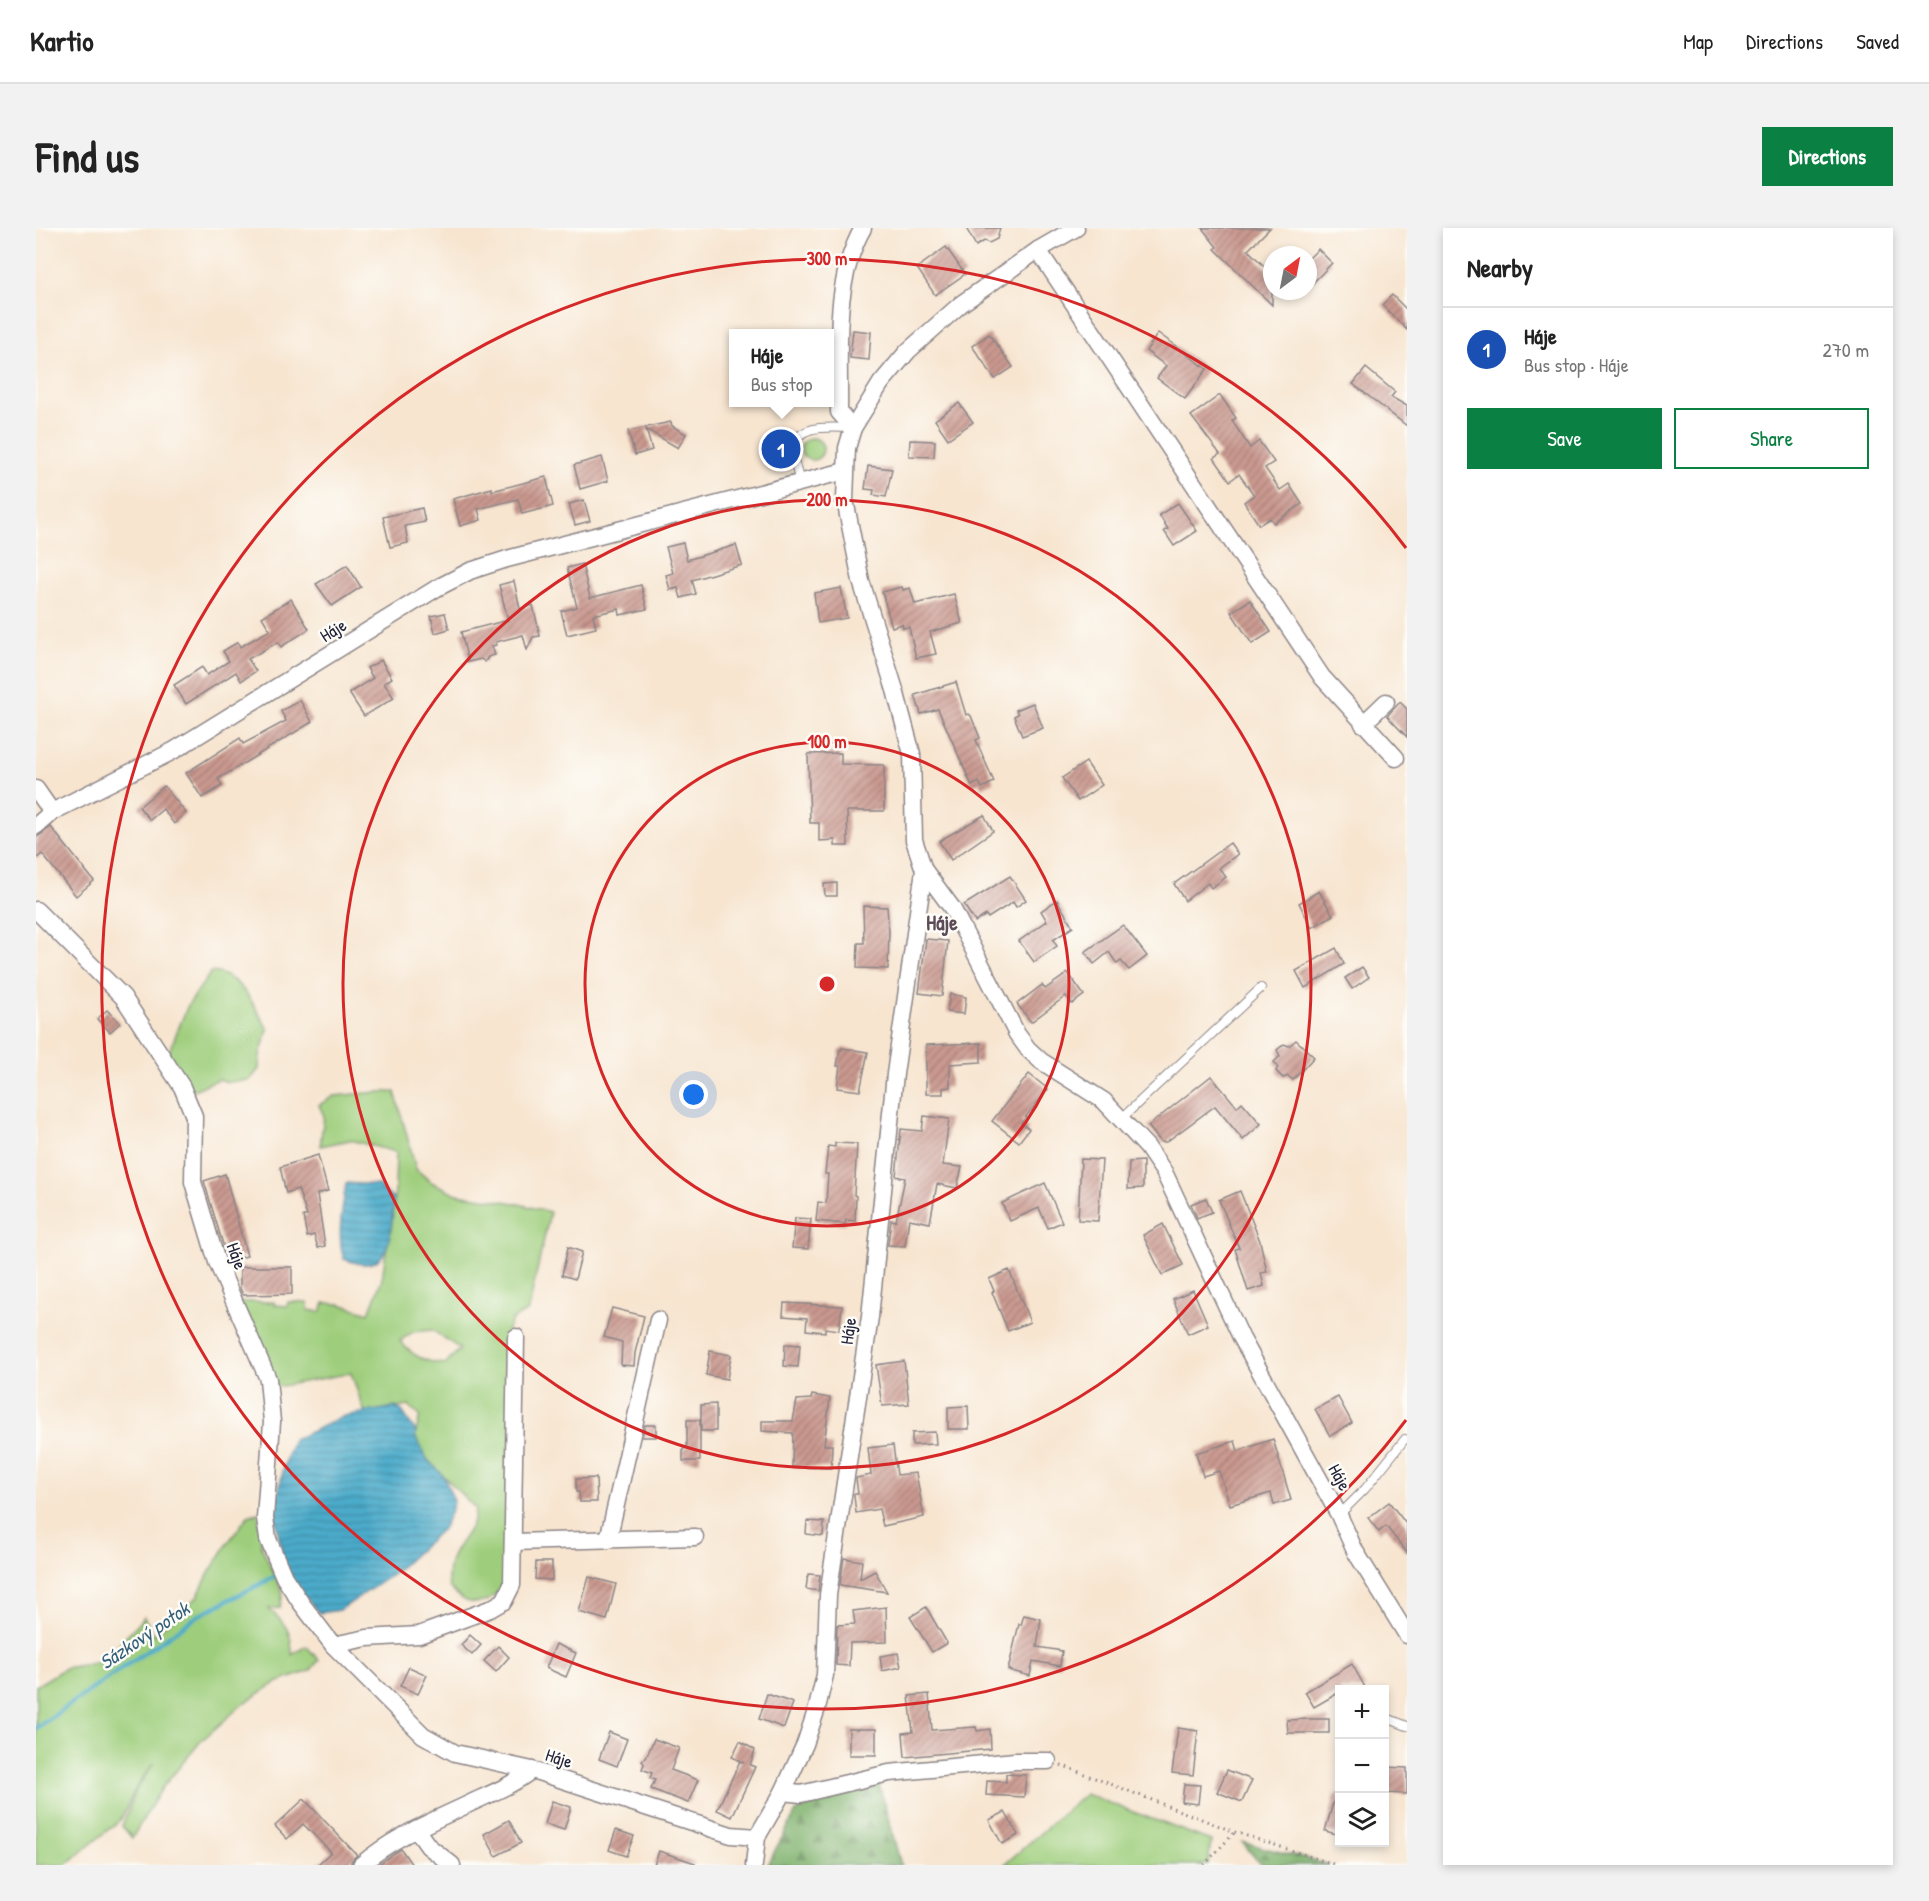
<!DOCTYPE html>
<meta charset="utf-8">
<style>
body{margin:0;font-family:"Patrick Hand",sans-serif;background:#f2f2f2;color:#222}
.controls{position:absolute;right:18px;bottom:18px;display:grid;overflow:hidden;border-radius:0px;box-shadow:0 3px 9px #0003}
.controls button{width:54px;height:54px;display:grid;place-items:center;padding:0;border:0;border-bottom:2px solid #e0e0e0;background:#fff;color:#222;font:30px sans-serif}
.compass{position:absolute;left:1227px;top:18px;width:54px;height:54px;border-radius:50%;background:#fff;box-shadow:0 3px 9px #0003;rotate:32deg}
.you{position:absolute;left:658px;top:867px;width:21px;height:21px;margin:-15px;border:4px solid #fff;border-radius:50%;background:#1a73e8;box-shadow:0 0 0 9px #1a73e833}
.badge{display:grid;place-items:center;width:39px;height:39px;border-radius:50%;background:#0b8043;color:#fff;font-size:20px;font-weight:700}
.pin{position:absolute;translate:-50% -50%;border:3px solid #fff;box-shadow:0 2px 6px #0006}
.popup{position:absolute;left:693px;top:101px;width:105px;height:78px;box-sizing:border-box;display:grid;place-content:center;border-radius:0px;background:#fff;filter:drop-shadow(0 2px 4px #0005);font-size:20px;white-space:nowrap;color:#767676}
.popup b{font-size:22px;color:#222}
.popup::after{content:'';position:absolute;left:50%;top:100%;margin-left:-12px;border:12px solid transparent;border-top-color:#fff}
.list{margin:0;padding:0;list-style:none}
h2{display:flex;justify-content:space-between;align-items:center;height:78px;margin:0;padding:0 24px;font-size:26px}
h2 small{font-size:20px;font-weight:400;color:#767676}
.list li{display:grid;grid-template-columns:39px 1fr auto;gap:18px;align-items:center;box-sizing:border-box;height:84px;padding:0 24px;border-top:2px solid #e0e0e0}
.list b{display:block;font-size:22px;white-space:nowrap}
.list p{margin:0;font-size:20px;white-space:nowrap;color:#767676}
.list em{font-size:20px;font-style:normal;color:#767676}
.actions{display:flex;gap:12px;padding:18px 24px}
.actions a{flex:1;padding:14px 0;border:2px solid #0b8043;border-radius:0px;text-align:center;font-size:21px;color:#0b8043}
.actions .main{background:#0b8043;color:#fff}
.icon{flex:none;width:33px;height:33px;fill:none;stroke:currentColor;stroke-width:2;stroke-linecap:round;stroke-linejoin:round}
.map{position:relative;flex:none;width:1371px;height:1637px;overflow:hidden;border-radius:0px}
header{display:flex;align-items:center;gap:36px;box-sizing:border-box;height:84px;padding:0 30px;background:#fff;border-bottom:2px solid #e0e0e0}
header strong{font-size:28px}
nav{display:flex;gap:33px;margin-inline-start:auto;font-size:21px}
.intro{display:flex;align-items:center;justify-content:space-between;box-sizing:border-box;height:144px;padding:0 36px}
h1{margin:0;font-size:42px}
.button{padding:15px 27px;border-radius:0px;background:#0b8043;color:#fff;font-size:21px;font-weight:700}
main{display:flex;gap:36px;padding:0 36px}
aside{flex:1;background:#fff;border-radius:0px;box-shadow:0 3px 9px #0003}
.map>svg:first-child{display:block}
.green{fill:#9ece7c;stroke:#60785c;stroke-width:1.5;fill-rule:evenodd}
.forest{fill:url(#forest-firs);stroke:#506a54;stroke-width:1.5}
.water{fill:url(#water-rules);stroke:#366682;stroke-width:1.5}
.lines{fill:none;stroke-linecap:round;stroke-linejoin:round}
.stream{stroke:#4babca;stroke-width:4.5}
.building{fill:url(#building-hatch)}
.lane-casing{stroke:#8c8486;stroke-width:10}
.street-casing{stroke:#8c8486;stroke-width:19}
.path{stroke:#8c8486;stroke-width:3;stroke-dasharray:1.5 4.5;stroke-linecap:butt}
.lane{stroke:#fff;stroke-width:8}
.street{stroke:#fff;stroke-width:16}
.ring{fill:none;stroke:#d62828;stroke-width:3}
.labels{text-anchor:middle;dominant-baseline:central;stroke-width:5;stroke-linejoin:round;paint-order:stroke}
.street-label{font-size:18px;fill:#22223b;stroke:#fdfcf7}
.water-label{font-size:20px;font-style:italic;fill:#34607b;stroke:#fdfcf7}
.quarter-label{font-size:21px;font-weight:bold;fill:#5d4c58;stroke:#fdfcf7}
.centre{fill:#d62828;stroke:#fdfcf7;stroke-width:3}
.ring-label{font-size:18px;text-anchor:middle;font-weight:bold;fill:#d62828;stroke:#fdfcf7;stroke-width:5;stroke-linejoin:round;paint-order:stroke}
</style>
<header>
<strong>Kartio</strong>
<nav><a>Map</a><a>Directions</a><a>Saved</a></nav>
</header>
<div class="intro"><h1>Find us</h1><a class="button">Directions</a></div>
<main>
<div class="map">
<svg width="1371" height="1637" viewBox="0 0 1371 1637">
<defs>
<pattern id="forest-firs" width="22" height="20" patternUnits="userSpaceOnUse" patternTransform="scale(1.5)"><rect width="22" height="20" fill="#7eb16c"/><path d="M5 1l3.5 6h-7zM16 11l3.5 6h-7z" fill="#67905a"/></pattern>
<pattern id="water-rules" width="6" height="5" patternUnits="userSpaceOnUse" patternTransform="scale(1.5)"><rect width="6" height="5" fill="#4babca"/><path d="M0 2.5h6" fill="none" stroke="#3e8ba5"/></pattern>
<pattern id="building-hatch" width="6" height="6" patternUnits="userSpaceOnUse" patternTransform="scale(1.5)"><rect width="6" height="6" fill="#ca998f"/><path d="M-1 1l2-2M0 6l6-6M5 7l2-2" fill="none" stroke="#a47c76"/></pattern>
</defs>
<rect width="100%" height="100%" fill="#fdfcf7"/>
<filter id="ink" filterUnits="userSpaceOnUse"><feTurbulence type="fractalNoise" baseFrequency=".0167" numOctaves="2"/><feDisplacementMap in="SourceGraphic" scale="12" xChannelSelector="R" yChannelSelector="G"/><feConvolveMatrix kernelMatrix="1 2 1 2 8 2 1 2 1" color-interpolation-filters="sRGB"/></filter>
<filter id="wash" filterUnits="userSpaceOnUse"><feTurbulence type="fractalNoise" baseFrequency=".008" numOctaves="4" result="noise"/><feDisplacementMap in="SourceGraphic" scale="24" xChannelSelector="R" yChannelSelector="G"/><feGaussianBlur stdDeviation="1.35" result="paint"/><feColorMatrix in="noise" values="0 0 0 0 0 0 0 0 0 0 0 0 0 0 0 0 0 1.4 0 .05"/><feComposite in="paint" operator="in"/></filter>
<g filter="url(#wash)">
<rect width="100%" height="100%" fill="#f7e5d0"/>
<!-- green -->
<g class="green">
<circle cx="776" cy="221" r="11"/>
<path d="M175,744C206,746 217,778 232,801L224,827L223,841L214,852L191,854L183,851L155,863L132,826L152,777Z"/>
<path d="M343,864H359L380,941L395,954L421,966L479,975L514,984L492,1083L476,1092L471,1103L477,1170L472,1345C464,1365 452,1382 428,1372C423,1370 417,1363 413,1359C406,1318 440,1310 439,1280L391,1231L379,1208L384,1188L373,1178L329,1185L315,1145L241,1159L224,1113L203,1074H238L239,1077L251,1078L252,1074H272V1082L285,1084L288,1075L304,1076L333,1085L346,1051L359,963L360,924L314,912L284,918L288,888L283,877L298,868ZM396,1102L424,1121L409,1136C391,1135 375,1127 364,1113L377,1104Z"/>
<path d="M222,1285L226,1320L247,1365L244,1380L233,1381C250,1396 256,1404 256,1427L270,1418L283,1432L274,1443L240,1455L208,1475L165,1513L126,1560L96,1610L86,1598L101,1560L118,1535L102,1556L85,1591L30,1637H0V1458L29,1440L71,1433L82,1417L108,1389L118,1407L161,1369L173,1345L194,1312L212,1288Z"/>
<path d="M1049,1566L1175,1613L1172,1637H968Z"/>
</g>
<!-- forest -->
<g class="forest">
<path d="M841,1549L865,1637H731L760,1584L795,1565Z"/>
<path d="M1206,1614L1294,1637H1225Z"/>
</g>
<!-- water -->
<g class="water">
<path d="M310,955L342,957L358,972C355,994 358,1038 327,1036C321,1036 314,1033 308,1031C300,1008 307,979 310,955Z"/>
<path d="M359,1179L366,1183L380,1204L379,1208L391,1231L407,1247L417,1270L416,1281L406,1301L357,1346L304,1382L283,1385L260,1359L250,1343L238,1284L250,1230L257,1212L308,1188Z"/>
</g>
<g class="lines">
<!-- stream -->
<path class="stream" d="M0,1500L163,1387L238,1349"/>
</g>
<g id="blocks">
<!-- building -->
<g class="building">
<path d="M930,0H964L961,11L953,15L948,13L940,18Z"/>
<path d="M1166,0H1234L1212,22L1236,46V77L1179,21L1181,19Z"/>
<path d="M910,19L929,46L899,67L881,40Z"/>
<path d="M1282,21L1296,35L1272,60V31Z"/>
<path d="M1356,67L1371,82V102L1346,77Z"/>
<path d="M817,102L835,104L833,132L814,130Z"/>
<path d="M1122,105L1171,141L1149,171L1121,150L1130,138L1110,123Z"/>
<path d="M953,106L977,139L959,151L936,118Z"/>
<path d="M1330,140L1359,164L1355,169L1371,178V198L1317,156Z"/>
<path d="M1184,167L1200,190L1196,193L1214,220L1223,213L1238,234L1229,240L1244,262L1253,256L1266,276L1238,295L1234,290L1223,297L1208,274L1218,267L1203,246L1194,253L1178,230L1184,226L1155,188Z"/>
<path d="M923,175L937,194L912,211L899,192Z"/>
<path d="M635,194L636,198L650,206L642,220L610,201L616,222L599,227L592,203Z"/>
<path d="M874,212L899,213L898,229L873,228Z"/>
<path d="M566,229L572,253L544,261L538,237Z"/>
<path d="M832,238L856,241L850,269L837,267L838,262L829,261Z"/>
<path d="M510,249L517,278L486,286L482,271L442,281L445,292L424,298L417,271L456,260V263Z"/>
<path d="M548,272L554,293L539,297L533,276Z"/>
<path d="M1142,275L1161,303L1138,318L1128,303L1132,301L1123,287Z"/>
<path d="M386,280L389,294L369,298L372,315L354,319L347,289Z"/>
<path d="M647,315L651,332L700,317L706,337L656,352L660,366L645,370L642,360L634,362L630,347L637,345L630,319Z"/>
<path d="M546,336L554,370L605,357L611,381L584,387L583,381L557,387L560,400L531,407L525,383L541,379L531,340Z"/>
<path d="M311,337L325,359L296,378L280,356Z"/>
<path d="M478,353L484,381L497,377L504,408L497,409L491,422L487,407L460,414V417L456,418L459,427L452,429L449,434L445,431L432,434L425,404L472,392L463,357Z"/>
<path d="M866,359L867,362L874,360L879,376L918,366L926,395L894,404L900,426L880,430L873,399L867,400L866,396L856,399L846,364Z"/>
<path d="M805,360L811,390L782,395L778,365Z"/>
<path d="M255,371L273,401L245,419L242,414L212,431L220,443L205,453L200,444L150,476L138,457L166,439L171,447L193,433L187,423L202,414L204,419L234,402L226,389Z"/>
<path d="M1214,372L1235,404L1216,416L1195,384Z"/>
<path d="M409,385L413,401L399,405L395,388Z"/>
<path d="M345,432L356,450L348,455L358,470L328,488L313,465L337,450L331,440Z"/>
<path d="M920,454L930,487L933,486L935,488L944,510L940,512L958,554L946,560L943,554L936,558L902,481L885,486L879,467Z"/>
<path d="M264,472L276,494L182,551L186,558L166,570L150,545L204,510L207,516L250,493L245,483Z"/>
<path d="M1364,474L1371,481V509L1351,488Z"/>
<path d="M997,475L1007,500L986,508L978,488L982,486L980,482Z"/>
<path d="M805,525V536L848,537V583H811L812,618H799V612L783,613V595H774L772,526Z"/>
<path d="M1050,534L1066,557L1042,573L1026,550Z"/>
<path d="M128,558L150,585L138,596L127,581L114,592L103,579Z"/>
<path d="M948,587L957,603L915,632L903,613Z"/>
<path d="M15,599L58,653L40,668L6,626L0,631V610Z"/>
<path d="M1194,615L1202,626L1183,640L1190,649L1175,660L1172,655L1149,673L1138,656Z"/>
<path d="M974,648L990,672L980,679L977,674L952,690L950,687L939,694L928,677Z"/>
<path d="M801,655V668H789L788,656Z"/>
<path d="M1283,663L1297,687L1276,700L1263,675Z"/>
<path d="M1021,672L1037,699L1017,712L1021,718L998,734L983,713L1011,693L1005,683Z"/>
<path d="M827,678L851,679L853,704L852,741L821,740L822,715H828Z"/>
<path d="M1087,697L1111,728L1093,742L1085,733L1081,736L1073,724L1058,736L1049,724Z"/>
<path d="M890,711L912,713L906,768L883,765Z"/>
<path d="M1300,720L1308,736L1269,760L1260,743Z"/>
<path d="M1326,739L1333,749L1316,761L1309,750Z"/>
<path d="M1032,745L1048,767L1036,776L1030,768L995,794L981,776L1006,757L1009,761Z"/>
<path d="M914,766L930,769L928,786L911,784Z"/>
<path d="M71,782L84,795L74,804L61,791Z"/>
<path d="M1260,812L1278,829L1257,852L1252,848L1247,850L1240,843L1242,839L1238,834L1244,828L1241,822L1248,816L1253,818Z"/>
<path d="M945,815V834L914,836V859L907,860V866H890V817Z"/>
<path d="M806,820L832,824L824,863L801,860L804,838H801L804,822H806Z"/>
<path d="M993,846L1012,861L985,895L993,901L983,914L956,893Z"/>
<path d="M1175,848L1201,879L1206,874L1225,896L1207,912L1179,878L1130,914H1125L1112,898Z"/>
<path d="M888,888L913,891L907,937L926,939L921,960L901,956L894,995L873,991L869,1018L852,1017L855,992L860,993L869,950L860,948L865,901L886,903Z"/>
<path d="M799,915L821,916L818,967L820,968L819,993L810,992L809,996L780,993L782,974L790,975L792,946H789L792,918L799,919Z"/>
<path d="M282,927L292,963L281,966L289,1018L282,1020L278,1007L271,1009L267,988H271L262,961L250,965L244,939Z"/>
<path d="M1045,931L1066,932L1062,993L1042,992Z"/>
<path d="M1107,933V960L1092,961L1093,934Z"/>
<path d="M189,946L211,1028L192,1033L168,953Z"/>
<path d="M1009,955L1026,994L1012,1000L1003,980L974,993L966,975Z"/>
<path d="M1204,963L1224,1013L1231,1044L1225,1045L1228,1058L1212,1063L1199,1021L1203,1020L1183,972Z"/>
<path d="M1170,970L1176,984L1161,990L1155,976Z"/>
<path d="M759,990L775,991L772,1021L756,1020Z"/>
<path d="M1127,996L1147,1037L1126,1047L1107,1007Z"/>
<path d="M532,1019L546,1024L539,1051L526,1047Z"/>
<path d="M204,1039H256V1066L207,1067L204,1060Z"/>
<path d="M973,1042L994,1094L972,1103L956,1064L958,1063L953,1051Z"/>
<path d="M1157,1062L1172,1097L1152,1106L1137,1071Z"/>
<path d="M748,1075L806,1078L803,1102L789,1100V1104L770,1102L771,1090L747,1088Z"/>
<path d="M576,1080L608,1088L599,1125L598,1138L585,1137L586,1114L568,1109Z"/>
<path d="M749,1116L764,1117L762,1139L748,1138Z"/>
<path d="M674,1123L695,1127L691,1151L670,1147Z"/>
<path d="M868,1133L873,1176L846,1178L840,1137Z"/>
<path d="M776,1167L794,1170L788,1217H796L795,1240L756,1239L757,1205L726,1203V1193H757L761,1172L775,1171Z"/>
<path d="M1302,1169L1316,1195L1294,1208L1279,1181Z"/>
<path d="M680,1176V1203H665V1177Z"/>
<path d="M932,1178L933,1201H912V1179Z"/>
<path d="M651,1192H664V1233H647V1221L651,1220Z"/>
<path d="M609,1197H620V1209H606Z"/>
<path d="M899,1204L900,1216L876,1217V1205Z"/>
<path d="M1237,1211L1255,1272L1238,1277L1235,1265L1194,1277L1183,1243L1167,1248L1160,1225L1199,1213L1202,1223Z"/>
<path d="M857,1217L861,1247L880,1245L888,1289L847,1298L843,1281L820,1285L818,1268V1266H822L820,1250L835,1247L832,1220Z"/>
<path d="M560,1250L561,1274H544L543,1264H540V1251Z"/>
<path d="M1353,1274L1371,1297V1325L1350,1298L1343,1304L1332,1290Z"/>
<path d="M771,1293L788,1294L787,1308L770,1306Z"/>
<path d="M808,1330L826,1333L824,1351L839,1343L851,1364L804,1357Z"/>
<path d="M500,1334H516V1352L499,1351Z"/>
<path d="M772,1346L784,1347L782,1363L770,1361Z"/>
<path d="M553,1349L580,1356L571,1392L543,1384Z"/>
<path d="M850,1379L851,1414L814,1415L813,1438L800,1437L801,1397L819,1396L817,1383Z"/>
<path d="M890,1379L911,1415L896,1424L874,1389Z"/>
<path d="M988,1387L1005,1391L1001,1419L1026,1423L1024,1438L997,1433L994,1448L972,1442L983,1396L985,1397Z"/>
<path d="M434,1407L445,1417L436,1427L425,1417Z"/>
<path d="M520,1416L540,1425L530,1449L510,1440Z"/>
<path d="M462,1418L473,1429L460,1444L448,1433Z"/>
<path d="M862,1425L865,1439L846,1443L844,1428Z"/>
<path d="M1316,1436L1330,1461H1304V1464L1278,1479L1269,1464Z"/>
<path d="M373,1439L391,1447L382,1466L364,1458Z"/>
<path d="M731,1466L757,1475L748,1500L723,1491Z"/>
<path d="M893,1466L896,1502L940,1499L941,1503L954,1501L955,1521L869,1529L867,1505L877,1504L873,1468Z"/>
<path d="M1273,1491H1293V1505H1252L1251,1492Z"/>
<path d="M1142,1500L1162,1503L1157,1547L1136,1545Z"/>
<rect x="813" y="1501" width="27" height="26"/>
<path d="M573,1504L591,1511L581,1538L563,1531Z"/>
<path d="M618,1511L643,1520L635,1542L662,1552L652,1575L615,1561L619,1552L614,1550L616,1545L606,1541L608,1536L606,1532L610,1530Z"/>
<path d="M704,1513L719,1522L714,1537L719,1539L696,1589L681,1582L704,1533L708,1535L696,1529Z"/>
<path d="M1348,1539L1371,1540V1566L1348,1565Z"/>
<path d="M1191,1542L1216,1552L1206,1574L1181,1564Z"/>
<path d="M970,1546L990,1547L988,1569L950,1567L951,1553L970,1554Z"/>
<path d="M1148,1556L1164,1557L1162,1576L1146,1574Z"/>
<path d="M1300,1565L1304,1566V1607L1289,1603Z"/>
<path d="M268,1571L321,1627L315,1633V1637H281L295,1624L267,1596L251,1611L239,1598Z"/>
<path d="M516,1573L535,1579L528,1602L509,1596Z"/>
<path d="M969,1584L982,1607L966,1616L953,1592Z"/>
<path d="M473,1592L485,1615L460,1628L448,1606Z"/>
<path d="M580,1602L598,1608L590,1628L573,1622Z"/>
<path d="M365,1621L376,1637H342L357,1626Z"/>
<path d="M623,1623L659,1635L658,1637H618Z"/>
</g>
</g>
</g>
<g filter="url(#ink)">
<use href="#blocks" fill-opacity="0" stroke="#8c8486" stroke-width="1.5"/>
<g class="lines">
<!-- lane casing -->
<g class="lane-casing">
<g id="lane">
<path d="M764,255C762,245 757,233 757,223C759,194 795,200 816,200"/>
<path d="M1086,890L1225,760"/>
<path d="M1303,1287L1329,1261L1369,1211"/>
<path d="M1348,1489L1371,1498"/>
</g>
</g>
<!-- street casing -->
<g class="street-casing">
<g id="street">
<path d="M1040,0L1002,22L925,76L872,123L845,155L817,200L811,220L809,272L825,353L859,462L876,526L878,612L888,642L916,680L981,806L992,821L1005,833L1068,873L1111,919L1128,944L1205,1109L1303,1287L1319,1323L1371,1407"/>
<path d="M1002,22L1286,449L1360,530"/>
<path d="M817,200L803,184C804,124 796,54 827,0"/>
<path d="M1327,496L1350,474"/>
<path d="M0,561L16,584"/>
<path d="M0,598L16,584L137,523L401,360L434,343L471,331L809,243"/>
<path d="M0,682L87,769L146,859L158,888L157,954L181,1034L232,1151L236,1194L229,1290L232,1311L248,1349L265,1375L297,1417L387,1507L419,1525L496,1542L695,1607L721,1609"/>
<path d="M572,1312L622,1092"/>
<path d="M477,1314L659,1309"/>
<path d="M297,1417L331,1410L383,1407L454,1381L468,1373L476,1357L480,1109"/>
<path d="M747,1564L765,1566L853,1545L979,1533H1012"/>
<path d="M380,1601L392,1618L416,1637"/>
<path d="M325,1637C358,1608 400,1592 439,1573C459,1564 478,1556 496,1542"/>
<path d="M718,1637L721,1609L747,1564L769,1516L781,1480L789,1447L792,1367L834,1089L859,846L888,642"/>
</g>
</g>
<!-- path -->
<g class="path">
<path d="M1025,1537L1199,1604L1300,1637"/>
<path d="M1168,1637L1199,1604"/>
</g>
<!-- lane -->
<use href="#lane" class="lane"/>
<!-- street -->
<use href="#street" class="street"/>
</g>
</g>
<!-- distance rings -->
<g class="ring">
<circle cx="791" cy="756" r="242"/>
<circle cx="791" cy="756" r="484"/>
<path d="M1370 1192A725 725 0 1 1 1370 320"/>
</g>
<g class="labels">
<!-- street labels -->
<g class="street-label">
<text transform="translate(297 402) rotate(-32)">Háje</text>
<text transform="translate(201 1028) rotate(70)">Háje</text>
<text transform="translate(812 1103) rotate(-82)">Háje</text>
<text transform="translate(1304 1249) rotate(61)">Háje</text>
<text transform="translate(523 1530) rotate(18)">Háje</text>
</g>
<!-- water labels -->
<g class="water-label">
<text transform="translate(108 1407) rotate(-34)">Sázkový potok</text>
</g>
<!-- quarter labels -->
<g class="quarter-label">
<text x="906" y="694">Háje</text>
</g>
</g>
<circle cx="791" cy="756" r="9" class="centre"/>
<g class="ring-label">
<text x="791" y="37">300 m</text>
<text x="791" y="278">200 m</text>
<text x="791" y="520">100 m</text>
</g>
</svg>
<div class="controls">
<button>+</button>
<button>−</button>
<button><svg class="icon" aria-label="layers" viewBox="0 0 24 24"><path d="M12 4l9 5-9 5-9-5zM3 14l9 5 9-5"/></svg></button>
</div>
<svg class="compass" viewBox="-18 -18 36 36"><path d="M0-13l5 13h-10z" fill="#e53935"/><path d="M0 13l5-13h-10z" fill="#767676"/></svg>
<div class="you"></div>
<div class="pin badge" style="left:745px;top:221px;background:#1a4fb4">1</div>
<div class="popup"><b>Háje</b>Bus stop</div>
</div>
<aside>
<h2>Nearby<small></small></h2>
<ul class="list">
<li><span class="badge" style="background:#1a4fb4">1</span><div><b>Háje</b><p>Bus stop · Háje</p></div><em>270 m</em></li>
</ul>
<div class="actions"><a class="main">Save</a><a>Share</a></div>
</aside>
</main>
